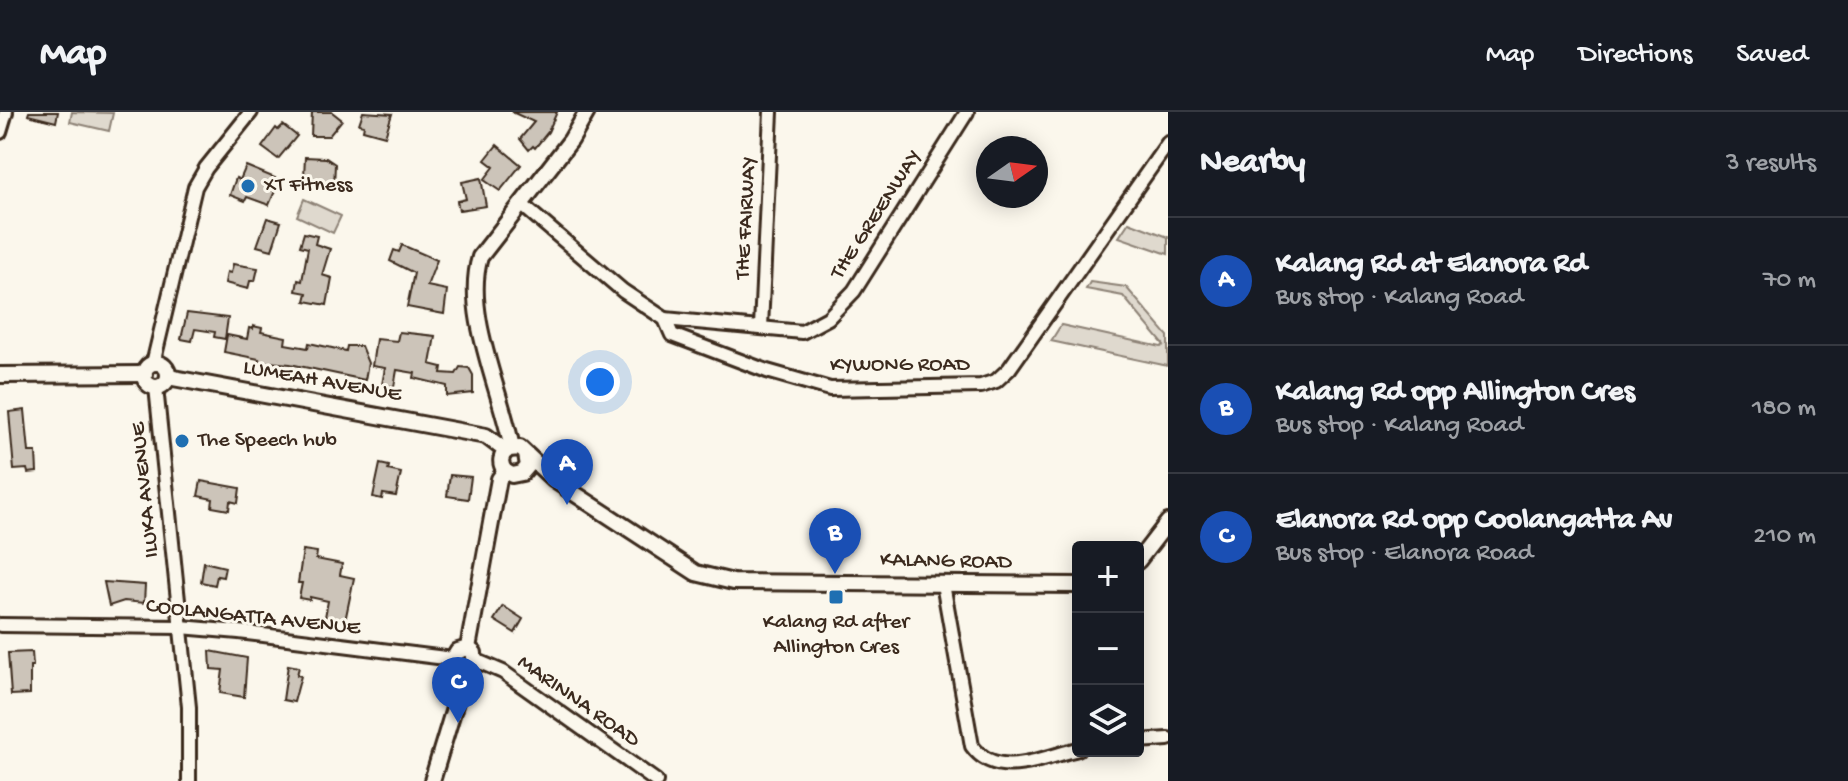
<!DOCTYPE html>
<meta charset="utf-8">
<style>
body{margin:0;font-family:"Gochi Hand",sans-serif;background:#20242c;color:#f1f3f6}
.controls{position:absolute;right:24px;bottom:24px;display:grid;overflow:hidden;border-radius:8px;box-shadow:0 4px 20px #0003}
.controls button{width:72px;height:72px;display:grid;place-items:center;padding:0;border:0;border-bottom:2px solid #363941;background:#171b24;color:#f1f3f6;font:40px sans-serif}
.compass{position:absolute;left:976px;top:24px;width:72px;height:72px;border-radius:50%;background:#171b24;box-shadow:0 4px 20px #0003;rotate:76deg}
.you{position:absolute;left:600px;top:270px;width:28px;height:28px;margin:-20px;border:6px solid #fff;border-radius:50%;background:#1a73e8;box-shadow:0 0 0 12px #1a73e833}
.badge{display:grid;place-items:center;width:52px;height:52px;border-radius:50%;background:#d93025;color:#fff;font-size:26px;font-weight:700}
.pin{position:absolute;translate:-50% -66px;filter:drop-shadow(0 2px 4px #0008)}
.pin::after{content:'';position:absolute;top:42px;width:28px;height:24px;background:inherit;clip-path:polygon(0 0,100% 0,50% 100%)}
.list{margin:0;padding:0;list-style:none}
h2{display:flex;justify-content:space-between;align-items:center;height:104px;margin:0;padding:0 32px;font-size:34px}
h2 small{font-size:26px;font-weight:400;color:#9ea1a6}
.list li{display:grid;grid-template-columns:52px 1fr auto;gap:24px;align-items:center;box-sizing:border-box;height:128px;padding:0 32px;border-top:2px solid #363941}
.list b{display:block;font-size:30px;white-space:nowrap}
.list p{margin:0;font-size:26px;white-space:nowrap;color:#9ea1a6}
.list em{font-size:26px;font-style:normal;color:#9ea1a6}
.icon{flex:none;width:44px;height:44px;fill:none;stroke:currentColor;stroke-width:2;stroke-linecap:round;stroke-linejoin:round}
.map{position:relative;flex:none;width:1168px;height:669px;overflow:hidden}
header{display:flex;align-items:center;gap:48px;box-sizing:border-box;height:112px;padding:0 40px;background:#171b24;border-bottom:2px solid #363941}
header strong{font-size:38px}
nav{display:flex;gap:44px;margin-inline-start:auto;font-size:28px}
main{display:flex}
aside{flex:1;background:#171b24}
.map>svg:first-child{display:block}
.green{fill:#dfd9ce;stroke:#8d8276;stroke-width:2}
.building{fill:#ccc4b9;stroke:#3b2a1e;stroke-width:2}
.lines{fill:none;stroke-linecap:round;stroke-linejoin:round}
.minor-casing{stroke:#3b2a1e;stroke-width:18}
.tertiary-casing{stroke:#3b2a1e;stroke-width:20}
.minor{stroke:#fbf7ec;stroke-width:12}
.tertiary{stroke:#fbf7ec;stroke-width:14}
.poi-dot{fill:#1f6fb2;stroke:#fbf7ec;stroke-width:3}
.labels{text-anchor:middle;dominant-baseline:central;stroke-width:6;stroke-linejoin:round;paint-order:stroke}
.poi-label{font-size:22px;fill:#3b2a1e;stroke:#fbf7ec;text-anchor:start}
.street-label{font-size:22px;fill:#3b2a1e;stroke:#fbf7ec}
</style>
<header>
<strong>Map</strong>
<nav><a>Map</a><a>Directions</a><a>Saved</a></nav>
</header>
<main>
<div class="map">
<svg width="1168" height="669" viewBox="0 0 1168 669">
<rect width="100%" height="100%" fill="#fbf7ec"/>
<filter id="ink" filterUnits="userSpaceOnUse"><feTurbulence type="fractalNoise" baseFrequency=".0125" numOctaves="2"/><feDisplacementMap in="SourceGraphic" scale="16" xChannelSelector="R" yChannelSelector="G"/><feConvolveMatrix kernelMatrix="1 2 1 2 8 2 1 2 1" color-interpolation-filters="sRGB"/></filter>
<g filter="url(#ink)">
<!-- green -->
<g class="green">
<path d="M72,0L113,1L109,19L70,10Z"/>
<path d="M304,87L341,104L333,121L297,104Z"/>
<path d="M1129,110L1168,125V142L1119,125Z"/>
<path d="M1090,170L1126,175L1168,224V254L1051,229L1061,213L1161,235L1164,233L1123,184L1086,177Z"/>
</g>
<!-- building -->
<g class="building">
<path d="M29,0H58L56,10L28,3Z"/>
<path d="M312,0H332L342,8L329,24H311Z"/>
<path d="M363,0L392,2L385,24L363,18L364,13L359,12Z"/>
<path d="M512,0H557L548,20L535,36L533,34L529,38L520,27L534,10Z"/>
<path d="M283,13L297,24L278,47L262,35L276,16L278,18Z"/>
<path d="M497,33L521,53L500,79L484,68L494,55L485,48Z"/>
<path d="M305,45L326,46L335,52L334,74H322V77H316L311,73L312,64H304Z"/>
<path d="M246,54L275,66L270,77L275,79L269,93L247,85L245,89L230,83L236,66L240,68Z"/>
<path d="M481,66L486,94L459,98L457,89L466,87L462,70Z"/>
<path d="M267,106L281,110L272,138L257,134Z"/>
<path d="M304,121L317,124L315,132L330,137L322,163L332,166L327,193L305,189L307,181L296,179L298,168L302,169L308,136L300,134Z"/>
<path d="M402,133L437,148L427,174L447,178L444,202L407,195L414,161L390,149L394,138L399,140Z"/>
<path d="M233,152L258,156L255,169H250L248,177L225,171L227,160L231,161Z"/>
<path d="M187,201L228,206L225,227L214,225L215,220L195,217L192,229L181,227Z"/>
<path d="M253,214L262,216L261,220L286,225L285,232L308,236L309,231L346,239L347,234H361L368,251L365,268L290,252L269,250V253L258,251L259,247L224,240L227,223L247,227L249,216L253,217Z"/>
<path d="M399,220L435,224L430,252L442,255L441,261L456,262L460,255L469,256L473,263V281L447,284V274L414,266L415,261L397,258L394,275L382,273L385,256L372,254L376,227L397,229Z"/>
<path d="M25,298L29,340H36L37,360L28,361L27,357L14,358L9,300Z"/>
<path d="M380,352L389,354L388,358L401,361L396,384L383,382L382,387L373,385Z"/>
<path d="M450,363L471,365L468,387L447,384Z"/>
<path d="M201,369L240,376L238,391L230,389L229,398L212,395L213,387L198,384Z"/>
<path d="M303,438L317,440L316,447L342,452L340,463L354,466L345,509L325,505L328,489L310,485V488L299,486L302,471H298Z"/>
<path d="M204,450L225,455L223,465L217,464L215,473L201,470Z"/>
<path d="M104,470L145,473L144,491L124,489L109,494Z"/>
<path d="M503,494L523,507L515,521L494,508Z"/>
<path d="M210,539L247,546L244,585L220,581L223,558L211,557Z"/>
<path d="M32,540L33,554H30V582L11,583L8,541Z"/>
<path d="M288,553L299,555L297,563L301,564L294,590L283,588Z"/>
</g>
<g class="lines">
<!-- minor casing -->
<g class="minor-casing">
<g id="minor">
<path d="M0,20L6,0"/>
<path d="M521,92L623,179L665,207L672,223L767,259L830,277L981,274L996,269L1009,257L1168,31"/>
<path d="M665,207L802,220L828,206L854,179L967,0"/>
<path d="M761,215L771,0"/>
<path d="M153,252L195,75L206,56L251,0"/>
<path d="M156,275L189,595V669"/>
<path d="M943,472L972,634C997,669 1044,645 1078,637"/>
<path d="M0,513L181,515L239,520L453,547"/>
<path d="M475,548L503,560L656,669"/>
<path d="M1138,629L1168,627"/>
</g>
</g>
<!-- tertiary casing -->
<g class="tertiary-casing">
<g id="tertiary">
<circle cx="156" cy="263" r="12"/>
<path d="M0,263L145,262"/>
<path d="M168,265L486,324L506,339"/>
<path d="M512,336C501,278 463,201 480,145L571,28L587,0"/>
<path d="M526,342L528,354L522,361L512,363L505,359C499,351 500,343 509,337L520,336L554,368L696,461L733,470L1078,473"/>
<path d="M1138,449L1168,410"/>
<path d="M468,536L499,367L505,359"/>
<path d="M461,558L469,557L474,552V541L468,536"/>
<path d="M461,558L454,553L453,547L458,539L468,536"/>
<path d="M432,669L458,583L461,558"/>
</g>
</g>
<!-- minor -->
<use href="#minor" class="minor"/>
<!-- tertiary -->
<use href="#tertiary" class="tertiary"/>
</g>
</g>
<!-- markers -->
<g class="poi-dot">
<circle cx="248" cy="74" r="8"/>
<circle cx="182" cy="329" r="8"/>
<rect x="828" y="477" width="16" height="16" rx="4"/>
</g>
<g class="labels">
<!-- poi labels -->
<g class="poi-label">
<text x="264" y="74">XT Fitness</text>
<text x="198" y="329">The Speech hub</text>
<text x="836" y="511" text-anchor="middle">Kalang Rd after<tspan x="836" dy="25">Allington Cres</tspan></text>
</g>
<!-- street labels -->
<g class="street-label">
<text transform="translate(877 103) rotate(-57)">THE GREENWAY</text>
<text transform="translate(747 106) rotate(-87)">THE FAIRWAY</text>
<text x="900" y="254">KYWONG ROAD</text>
<text transform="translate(322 270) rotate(10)">LUMEAH AVENUE</text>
<text transform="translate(146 378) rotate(-96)">ILUKA AVENUE</text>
<text transform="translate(946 450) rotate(1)">KALANG ROAD</text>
<text transform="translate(253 506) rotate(6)">COOLANGATTA AVENUE</text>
<text transform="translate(578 590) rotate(35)">MARINNA ROAD</text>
</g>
</g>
</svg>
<div class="controls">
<button>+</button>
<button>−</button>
<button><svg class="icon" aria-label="layers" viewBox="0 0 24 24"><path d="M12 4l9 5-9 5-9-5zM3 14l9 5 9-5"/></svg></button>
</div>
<svg class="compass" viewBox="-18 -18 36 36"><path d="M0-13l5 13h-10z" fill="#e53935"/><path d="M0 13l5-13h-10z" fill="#9ea1a6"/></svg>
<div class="you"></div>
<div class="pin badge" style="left:567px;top:393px;background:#1a4fb4">A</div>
<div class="pin badge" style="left:835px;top:462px;background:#1a4fb4">B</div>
<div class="pin badge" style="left:458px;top:611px;background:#1a4fb4">C</div>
</div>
<aside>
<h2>Nearby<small>3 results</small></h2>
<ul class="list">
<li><span class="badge" style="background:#1a4fb4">A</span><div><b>Kalang Rd at Elanora Rd</b><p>Bus stop · Kalang Road</p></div><em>70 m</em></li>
<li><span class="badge" style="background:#1a4fb4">B</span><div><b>Kalang Rd opp Allington Cres</b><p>Bus stop · Kalang Road</p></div><em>180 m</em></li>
<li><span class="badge" style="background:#1a4fb4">C</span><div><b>Elanora Rd opp Coolangatta Av</b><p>Bus stop · Elanora Road</p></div><em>210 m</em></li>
</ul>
</aside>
</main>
